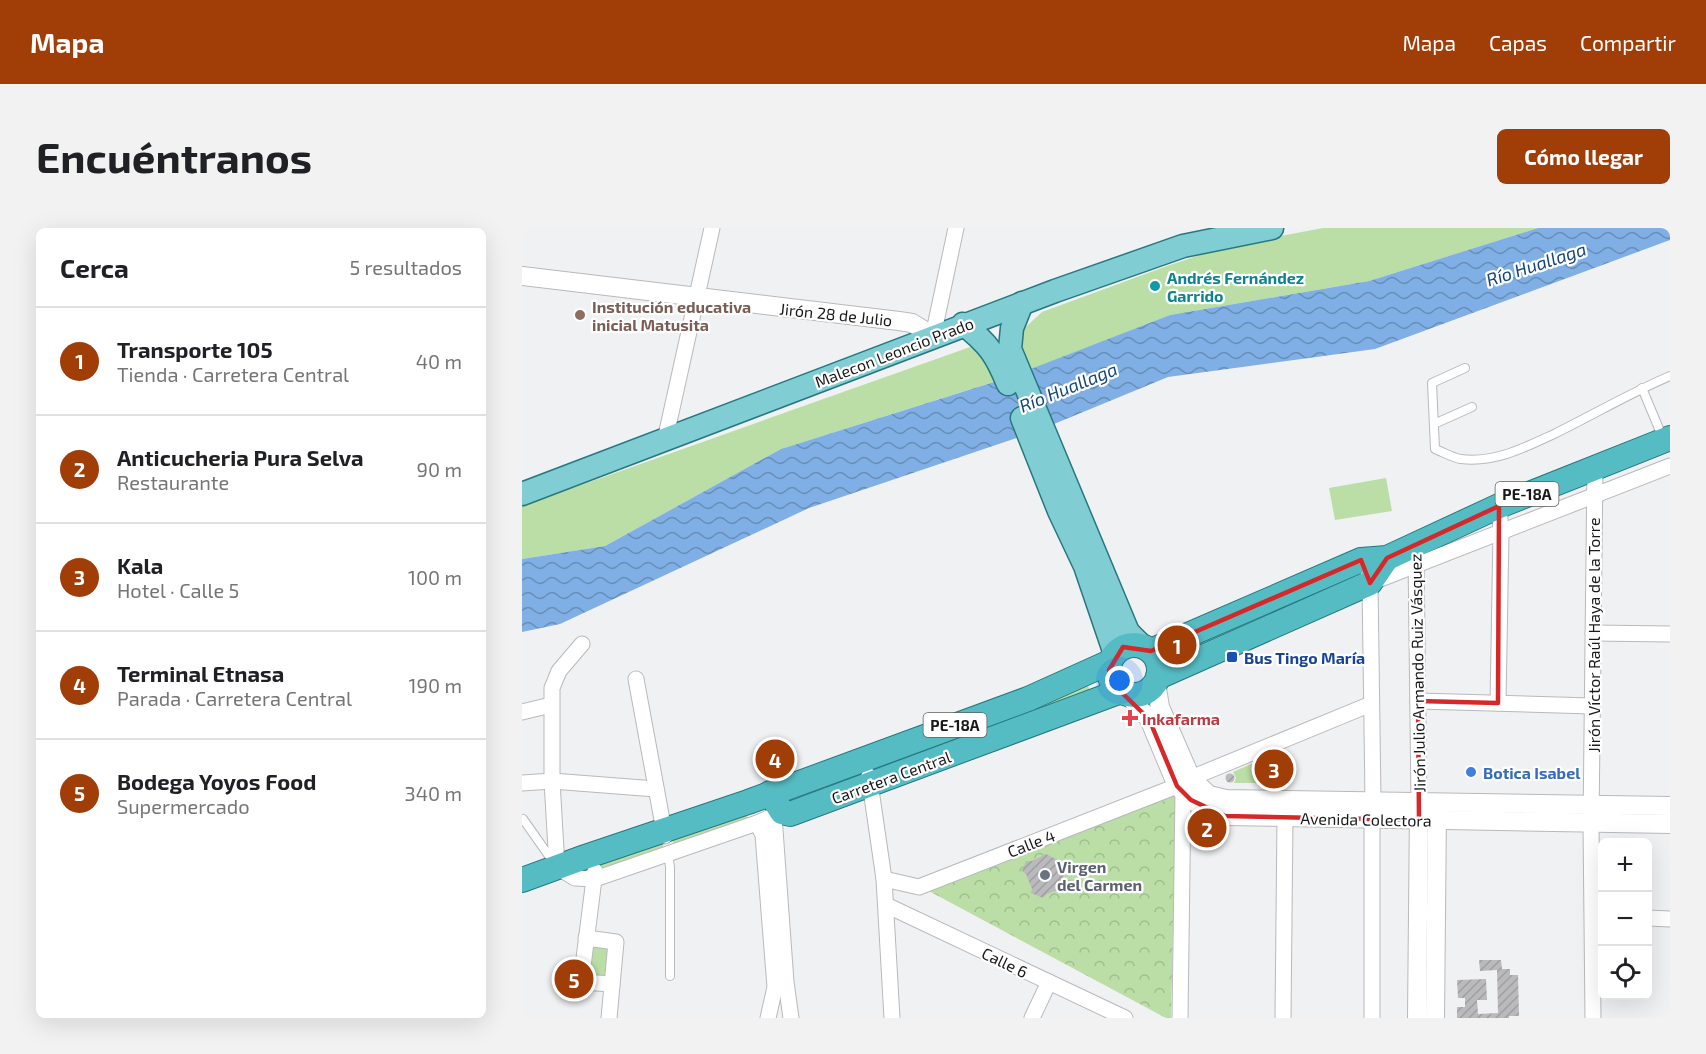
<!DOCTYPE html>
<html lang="es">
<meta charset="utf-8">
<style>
body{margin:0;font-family:"Exo 2",sans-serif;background:#f2f2f2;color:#202124}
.controls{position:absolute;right:18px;bottom:18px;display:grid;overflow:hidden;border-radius:9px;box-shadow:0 6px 24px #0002}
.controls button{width:54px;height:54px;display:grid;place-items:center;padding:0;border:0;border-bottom:2px solid #e0e0e0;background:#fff;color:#202124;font:30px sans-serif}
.you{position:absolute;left:598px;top:453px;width:21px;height:21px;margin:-15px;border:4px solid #fff;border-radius:50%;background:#1a73e8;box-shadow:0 0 0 9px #1a73e833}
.badge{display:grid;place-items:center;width:39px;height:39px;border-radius:50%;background:#a13d07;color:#fff;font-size:20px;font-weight:700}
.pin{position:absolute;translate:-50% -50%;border:3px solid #fff;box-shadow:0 2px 6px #0006}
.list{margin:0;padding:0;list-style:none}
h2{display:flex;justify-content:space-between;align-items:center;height:78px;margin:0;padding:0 24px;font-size:26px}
h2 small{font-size:20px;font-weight:400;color:#757577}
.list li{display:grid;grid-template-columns:39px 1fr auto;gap:18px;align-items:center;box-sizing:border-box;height:108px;padding:0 24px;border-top:2px solid #e0e0e0}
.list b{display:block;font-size:22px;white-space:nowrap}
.list p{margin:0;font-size:20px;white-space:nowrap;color:#757577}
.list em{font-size:20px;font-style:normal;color:#757577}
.icon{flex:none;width:33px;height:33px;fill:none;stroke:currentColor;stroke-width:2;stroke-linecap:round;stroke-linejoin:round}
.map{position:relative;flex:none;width:1148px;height:790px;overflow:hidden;border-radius:9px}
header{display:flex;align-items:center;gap:36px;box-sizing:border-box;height:84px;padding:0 30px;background:#a13d07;color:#fff}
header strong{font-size:28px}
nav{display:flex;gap:33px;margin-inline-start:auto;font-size:21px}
.intro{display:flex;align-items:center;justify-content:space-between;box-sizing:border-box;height:144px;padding:0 36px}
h1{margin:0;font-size:42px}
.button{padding:15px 27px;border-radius:9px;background:#a13d07;color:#fff;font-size:21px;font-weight:700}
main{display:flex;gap:36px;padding:0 36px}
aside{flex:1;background:#fff;border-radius:9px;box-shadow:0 6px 24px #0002}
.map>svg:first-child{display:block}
.green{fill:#badea6}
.park{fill:url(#park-crowns)}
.water{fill:url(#water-waves)}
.building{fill:url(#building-hatch)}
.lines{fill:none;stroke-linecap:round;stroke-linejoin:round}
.service-casing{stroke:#b8b9bc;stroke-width:10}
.minor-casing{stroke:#b8b9bc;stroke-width:17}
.tertiary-casing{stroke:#b8b9bc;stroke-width:20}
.primary-casing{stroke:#25787f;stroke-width:25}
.trunk-casing{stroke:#25787f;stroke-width:26}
.service{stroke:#fff;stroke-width:8}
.minor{stroke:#fff;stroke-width:15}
.tertiary{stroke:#fff;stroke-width:18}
.primary{stroke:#80cdd3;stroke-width:22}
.trunk{stroke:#56bcc4;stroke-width:24}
.marked{fill:none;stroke:#d62828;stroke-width:4.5;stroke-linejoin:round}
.culture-dot{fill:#0f9aa8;stroke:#fefeff;stroke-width:2}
.education-dot{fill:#8d6e63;stroke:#fefeff;stroke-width:2}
.transit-dot{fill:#1a4fb4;stroke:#fefeff;stroke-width:2}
.health-dot{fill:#e0444e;stroke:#fefeff;stroke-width:2}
.shop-dot{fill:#3f7fe0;stroke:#fefeff;stroke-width:2}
.worship-dot{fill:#6b7280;stroke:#fefeff;stroke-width:2}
.labels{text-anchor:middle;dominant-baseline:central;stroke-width:4.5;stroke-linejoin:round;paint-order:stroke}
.shield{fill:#fefeff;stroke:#5e5e5f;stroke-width:1.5}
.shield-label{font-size:15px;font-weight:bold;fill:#19191a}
.culture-label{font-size:16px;font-weight:bold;fill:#0d838f;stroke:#fefeff;text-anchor:start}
.education-label{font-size:16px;font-weight:bold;fill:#785e54;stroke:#fefeff;text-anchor:start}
.street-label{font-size:16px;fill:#19191a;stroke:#fefeff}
.transit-label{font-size:16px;font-weight:bold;fill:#164399;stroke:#fefeff;text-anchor:start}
.health-label{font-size:16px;font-weight:bold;fill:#be3a42;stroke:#fefeff;text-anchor:start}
.shop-label{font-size:16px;font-weight:bold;fill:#366cbe;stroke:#fefeff;text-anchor:start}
.worship-label{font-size:16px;font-weight:bold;fill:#5b616d;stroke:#fefeff;text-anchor:start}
.water-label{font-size:18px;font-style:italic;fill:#144677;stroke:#fefeff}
</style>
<header>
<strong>Mapa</strong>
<nav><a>Mapa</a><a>Capas</a><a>Compartir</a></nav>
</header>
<div class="intro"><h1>Encuéntranos</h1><a class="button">Cómo llegar</a></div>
<main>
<aside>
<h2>Cerca<small>5 resultados</small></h2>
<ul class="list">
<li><span class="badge">1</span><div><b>Transporte 105</b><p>Tienda · Carretera Central</p></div><em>40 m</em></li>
<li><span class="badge">2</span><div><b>Anticucheria Pura Selva</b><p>Restaurante</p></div><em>90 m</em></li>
<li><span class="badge">3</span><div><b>Kala</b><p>Hotel · Calle 5</p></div><em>100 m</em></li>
<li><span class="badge">4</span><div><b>Terminal Etnasa</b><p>Parada · Carretera Central</p></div><em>190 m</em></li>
<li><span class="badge">5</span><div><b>Bodega Yoyos Food</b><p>Supermercado</p></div><em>340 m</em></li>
</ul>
</aside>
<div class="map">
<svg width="1148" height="790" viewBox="0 0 1148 790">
<defs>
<pattern id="park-crowns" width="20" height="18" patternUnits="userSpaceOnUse" patternTransform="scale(1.5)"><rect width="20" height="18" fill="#badea6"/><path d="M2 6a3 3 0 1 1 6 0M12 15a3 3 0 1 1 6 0" fill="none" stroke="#9fbe8e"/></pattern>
<pattern id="water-waves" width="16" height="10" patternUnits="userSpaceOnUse" patternTransform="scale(1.5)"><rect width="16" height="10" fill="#7fafe4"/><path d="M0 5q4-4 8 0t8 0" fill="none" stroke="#678eb8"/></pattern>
<pattern id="building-hatch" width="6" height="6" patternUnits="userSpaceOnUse" patternTransform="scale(1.5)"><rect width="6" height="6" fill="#bababd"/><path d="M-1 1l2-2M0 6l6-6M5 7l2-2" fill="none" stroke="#9f9fa2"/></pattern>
</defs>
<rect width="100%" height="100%" fill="#f0f1f3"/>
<!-- green -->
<g class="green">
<path d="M801,0H1016L847,53L648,87L508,142L496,106L520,84L645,38L705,18Z"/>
<path d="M451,118L478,152L259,221L83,318L0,331V278Z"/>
<path d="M864,250L870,283L813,292L807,260Z"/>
<path d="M565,455L568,463L358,541L355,537Z"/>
<path d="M738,532L747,555H712L714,550L711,544Z"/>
<path d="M223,582L227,593L152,619L150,608Z"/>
<path d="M141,612V624L78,645V635Z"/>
<path d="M67,716L88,719L85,750L64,748Z"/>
</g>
<!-- park -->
<path class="park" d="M654,566L649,790H644L405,662Z"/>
<!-- water -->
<path class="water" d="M1016,0H1148V12L853,121L646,149L515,203L287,280L38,396L0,404V331L83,318L259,221L491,148L648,87L847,53Z"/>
<!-- building -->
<g class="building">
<circle cx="708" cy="550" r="4.5"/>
<path d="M524,626L538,633L542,646L538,661L525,666L521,670L509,665L510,661L504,646L500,643L504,633H510Z"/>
<path d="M957,732H979L980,741H988V747H996L997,788H987V790H935V779H943V770H936L935,752L964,751L965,772H955L956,786L976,785L975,742L958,743Z"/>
</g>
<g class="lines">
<!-- service casing -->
<g class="service-casing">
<g id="service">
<path d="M943,140L910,155L913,221C921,224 931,230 939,231C973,235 1002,220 1032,206C1071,187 1108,165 1148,148"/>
<path d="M1120,160L1140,208"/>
<path d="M912,196L950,179"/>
<path d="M1,591L32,635"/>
<path d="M146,626L148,639V748"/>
</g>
</g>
<!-- minor casing -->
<g class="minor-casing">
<g id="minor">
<path d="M411,108L434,0"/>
<path d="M143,212L190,0"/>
<path d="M894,328L897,575"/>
<path d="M846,348L848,355L851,572"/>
<path d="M848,355L1148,238"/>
<path d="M1071,405L1148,406"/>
<path d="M60,416L37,443L30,460V553L35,639L53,650L73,651L235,595L260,584"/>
<path d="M114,451L143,608"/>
<path d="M896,473L1070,478"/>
<path d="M976,475L979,304L977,278"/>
<path d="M0,484L29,477"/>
<path d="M347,548L362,651L370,790"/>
<path d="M669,550L849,476"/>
<path d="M0,555L30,553L134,561"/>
<path d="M252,588L264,754L269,790"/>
<path d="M235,595L241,607L253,759L246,790"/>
<path d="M73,643L59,754L90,756"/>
<path d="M362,651L397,659L655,558"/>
<path d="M364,677L603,790"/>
<path d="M1126,690L1148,691"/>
<path d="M64,710L94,714L87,790"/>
<path d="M510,790L527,754"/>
<path d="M658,790L661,564"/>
<path d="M761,790L763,590"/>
<path d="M850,790V592"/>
<path d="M1071,790L1069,596L1073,239"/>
</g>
</g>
<!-- tertiary casing -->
<g class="tertiary-casing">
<g id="tertiary">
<path d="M0,48L377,93L390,95L411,108"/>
<path d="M634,454L638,479L669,550L687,567L704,571L1148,578"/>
<path d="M605,466L627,491L655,558L681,581L703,588L1148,596"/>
<path d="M895,790L897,580"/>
<path d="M913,790L915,582"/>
</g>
</g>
<!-- primary casing -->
<g class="primary-casing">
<g id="primary">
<path d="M500,75L490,100L488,121L606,404L620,418"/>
<path d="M441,96C467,116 474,127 486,156"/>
<path d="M500,190L537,283L563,338L593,426"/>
<path d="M0,266L533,63L661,18L750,0"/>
</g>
</g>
<!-- trunk casing -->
<g class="trunk-casing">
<g id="trunk">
<circle cx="612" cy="442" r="25"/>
<path d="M629,423L839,332L865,330L977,278L1148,210"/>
<path d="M636,449L848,355L865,330"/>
<path d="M248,565L260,584L268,586L599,463"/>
<path d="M0,652L63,629L226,574L506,471L588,434"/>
</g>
</g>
<!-- service -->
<use href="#service" class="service"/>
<!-- minor -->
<use href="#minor" class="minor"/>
<!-- tertiary -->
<use href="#tertiary" class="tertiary"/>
<!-- primary -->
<use href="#primary" class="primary"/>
<!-- trunk -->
<use href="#trunk" class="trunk"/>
</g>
<!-- marked area -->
<path class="marked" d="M977,278L976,475L896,473L897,592L703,588L669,572L655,558L627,491L593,458L587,442L601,419L629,423L839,332L848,355L865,330Z"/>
<!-- markers -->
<circle class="culture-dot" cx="633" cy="58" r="6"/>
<circle class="education-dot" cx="58" cy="87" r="6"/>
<rect class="transit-dot" x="704" y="423" width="12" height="12" rx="3"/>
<path class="health-dot" d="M605 481h6v6h6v6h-6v6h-6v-6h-6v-6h6z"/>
<circle class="shop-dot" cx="949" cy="544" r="6"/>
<circle class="worship-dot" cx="523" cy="647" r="6"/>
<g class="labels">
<!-- shield labels -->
<g class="shield">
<rect x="973.5" y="254" width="63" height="24" rx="4.5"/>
<rect x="401.5" y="485" width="63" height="24" rx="4.5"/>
</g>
<g class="shield-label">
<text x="1005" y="266">PE-18A</text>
<text x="433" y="497">PE-18A</text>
</g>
<!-- culture labels -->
<g class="culture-label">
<text x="645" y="49">Andrés Fernández<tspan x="645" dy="18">Garrido</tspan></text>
</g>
<!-- education labels -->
<g class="education-label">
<text x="70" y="78">Institución educativa<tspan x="70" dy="18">inicial Matusita</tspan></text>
</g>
<!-- street labels -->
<g class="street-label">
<text transform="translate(314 86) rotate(6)">Jirón 28 de Julio</text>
<text transform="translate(372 124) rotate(-21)">Malecon Leoncio Prado</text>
<text transform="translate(1071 407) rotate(-90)">Jirón Víctor Raúl Haya de la Torre</text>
<text transform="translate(895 445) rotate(-91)">Jirón Julio Armando Ruiz Vásquez</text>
<text transform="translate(369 549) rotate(-20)">Carretera Central</text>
<text transform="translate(844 591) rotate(1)">Avenida Colectora</text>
<text transform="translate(509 615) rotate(-21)">Calle 4</text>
<text transform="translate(483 734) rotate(26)">Calle 6</text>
</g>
<!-- transit labels -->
<g class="transit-label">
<text x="722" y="429">Bus Tingo María</text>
</g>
<!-- health labels -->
<g class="health-label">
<text x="620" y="490">Inkafarma</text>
</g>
<!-- shop labels -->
<g class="shop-label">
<text x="961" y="544">Botica Isabel</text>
</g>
<!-- worship labels -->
<g class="worship-label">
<text x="535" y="638">Virgen<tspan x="535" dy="18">del Carmen</tspan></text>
</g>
<!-- water labels -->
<g class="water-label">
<text transform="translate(1014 36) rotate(-18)">Río Huallaga</text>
<text transform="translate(546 159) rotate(-22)">Río Huallaga</text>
</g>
</g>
</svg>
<div class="controls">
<button>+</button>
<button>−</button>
<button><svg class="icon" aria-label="locate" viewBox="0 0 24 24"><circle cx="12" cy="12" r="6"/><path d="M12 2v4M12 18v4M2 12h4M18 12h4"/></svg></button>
</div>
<div class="you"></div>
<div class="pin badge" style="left:655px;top:417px">1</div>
<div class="pin badge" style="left:685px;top:600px">2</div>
<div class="pin badge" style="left:752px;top:541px">3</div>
<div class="pin badge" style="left:253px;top:531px">4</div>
<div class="pin badge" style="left:52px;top:751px">5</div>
</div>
</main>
